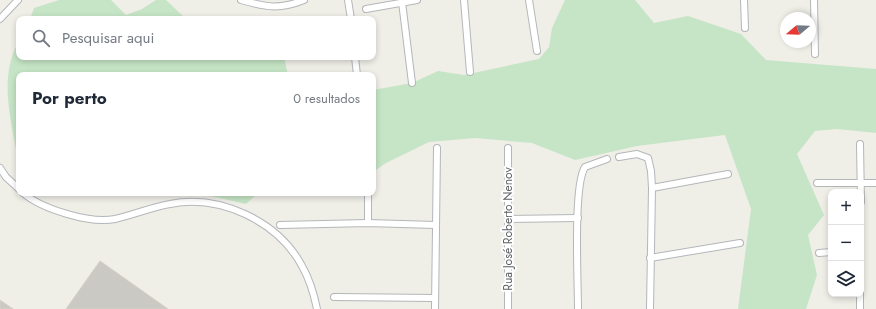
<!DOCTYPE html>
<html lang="pt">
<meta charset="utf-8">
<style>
body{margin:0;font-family:Jost,sans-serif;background:#f2f2f3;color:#1f2937}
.controls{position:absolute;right:12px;bottom:12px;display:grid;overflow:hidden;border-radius:8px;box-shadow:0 2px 6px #0003}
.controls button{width:36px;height:36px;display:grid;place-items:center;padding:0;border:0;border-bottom:1px solid #e0e1e3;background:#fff;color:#1f2937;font:20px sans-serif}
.compass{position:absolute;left:780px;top:12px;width:36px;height:36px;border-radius:50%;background:#fff;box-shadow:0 2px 6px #0003;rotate:251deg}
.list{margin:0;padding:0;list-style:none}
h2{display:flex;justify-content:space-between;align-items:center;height:52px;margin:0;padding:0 16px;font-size:17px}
h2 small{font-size:13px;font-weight:400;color:#747a83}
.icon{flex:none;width:22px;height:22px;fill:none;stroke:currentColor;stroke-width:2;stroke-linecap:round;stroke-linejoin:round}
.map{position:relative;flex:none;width:876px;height:309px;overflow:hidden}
.search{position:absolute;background:#fff;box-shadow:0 2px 6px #0003;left:16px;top:16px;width:360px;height:44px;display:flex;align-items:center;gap:10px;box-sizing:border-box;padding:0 14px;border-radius:8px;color:#747a83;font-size:15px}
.panel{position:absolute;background:#fff;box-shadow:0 2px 6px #0003;left:16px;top:72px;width:360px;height:124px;border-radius:8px}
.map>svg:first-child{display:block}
.green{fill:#c6e5c6}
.building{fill:#cbc9c4;stroke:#d4d0c6}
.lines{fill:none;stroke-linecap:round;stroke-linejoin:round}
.minor-casing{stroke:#b4b7ba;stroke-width:8}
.minor{stroke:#fff;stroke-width:6}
.labels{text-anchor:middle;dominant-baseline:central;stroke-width:4;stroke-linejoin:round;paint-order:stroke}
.street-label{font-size:12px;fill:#5e6266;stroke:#fff}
</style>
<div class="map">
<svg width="876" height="309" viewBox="0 0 876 309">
<rect width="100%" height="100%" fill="#efeee7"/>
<!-- green -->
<g class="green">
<path d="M59,0H111L126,15L142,9L156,0H166L186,19H30L34,8Z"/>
<path d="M565,0H635L654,23L688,16L741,34L766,60L876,69V133L837,129L815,131L797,154L824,215L808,235L817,275L806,309H738L751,209L725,135L637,146L575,160L532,143L475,138L429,142L386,163L373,172V90L412,83L438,71L464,75L539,59L549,47L552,28Z"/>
<path d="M19,41V57H284L288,75H19V153L16,149C9,112 0,74 19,41Z"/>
<path d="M198,193H258L246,204Z"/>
</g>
<!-- building -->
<g class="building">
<path d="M100,261L168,309H66Z"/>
<path d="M0,300L13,309H0Z"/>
</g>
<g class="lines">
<!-- minor casing -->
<g class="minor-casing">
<g id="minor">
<path d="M241,0C266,7 279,10 304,0"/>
<path d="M348,0L351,19"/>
<path d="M464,0L470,72"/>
<path d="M529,0L537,51"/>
<path d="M744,0L745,28"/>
<path d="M814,0L815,54"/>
<path d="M402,2L412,83"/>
<path d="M366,9L417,0"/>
<path d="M0,19L18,0"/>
<path d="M355,57L357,75"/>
<path d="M860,144L861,202"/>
<path d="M619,157L637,154L648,158L651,171L652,188L650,309"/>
<path d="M0,168L6,177L19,189"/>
<path d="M817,183H876"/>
<path d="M652,188L728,174"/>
<path d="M23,193C42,209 90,224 115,219C133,215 152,207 170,204C220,194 278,221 302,266C310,280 314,294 317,309"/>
<path d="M508,219L578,218"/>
<path d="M368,223V193"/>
<path d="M280,225L368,223L435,225"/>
<path d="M819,253L831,252"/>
<path d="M650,258L740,243"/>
<path d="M334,297L435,298"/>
<path d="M435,309L437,148"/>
<path d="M508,309V148"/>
<path d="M578,309C578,282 573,185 585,167L607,159"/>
<path d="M860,309V294"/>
</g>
</g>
<!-- minor -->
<use href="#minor" class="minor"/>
</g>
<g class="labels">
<!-- street labels -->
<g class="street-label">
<text transform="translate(508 229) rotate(-90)">Rua José Roberto Nenov</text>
</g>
</g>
</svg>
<div class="controls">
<button>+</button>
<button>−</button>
<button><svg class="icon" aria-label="layers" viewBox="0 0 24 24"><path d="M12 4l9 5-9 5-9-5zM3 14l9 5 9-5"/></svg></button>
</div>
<svg class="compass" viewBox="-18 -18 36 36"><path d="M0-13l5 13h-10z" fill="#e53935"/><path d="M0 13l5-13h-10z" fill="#747a83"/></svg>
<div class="search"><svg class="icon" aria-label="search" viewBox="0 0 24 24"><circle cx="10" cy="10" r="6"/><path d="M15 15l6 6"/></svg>Pesquisar aqui</div>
<section class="panel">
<h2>Por perto<small>0 resultados</small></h2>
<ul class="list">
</ul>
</section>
</div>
